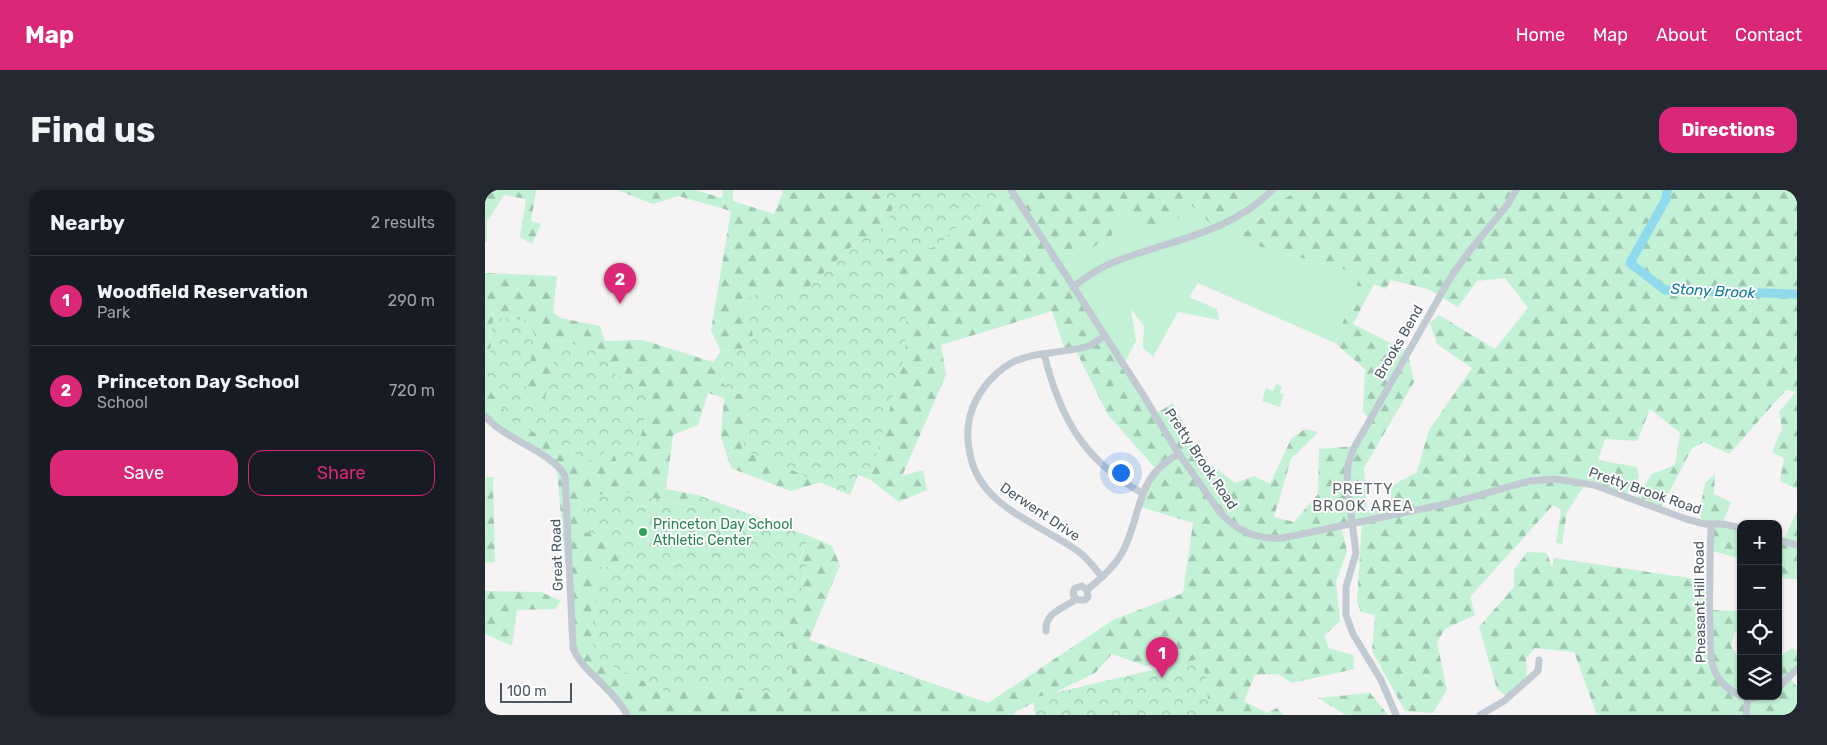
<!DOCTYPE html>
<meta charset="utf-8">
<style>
body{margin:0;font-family:Rubik,sans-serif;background:#242831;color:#f1f3f6}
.controls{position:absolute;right:15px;bottom:15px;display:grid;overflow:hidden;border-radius:10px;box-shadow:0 1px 4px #0004}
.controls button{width:45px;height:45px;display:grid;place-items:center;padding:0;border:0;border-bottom:1px solid #363941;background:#171b24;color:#f1f3f6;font:25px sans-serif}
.scale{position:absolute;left:15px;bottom:12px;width:72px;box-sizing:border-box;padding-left:5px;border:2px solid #4a5661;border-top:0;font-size:14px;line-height:18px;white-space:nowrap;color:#4a5661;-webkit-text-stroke:4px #fff;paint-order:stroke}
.you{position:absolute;left:635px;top:282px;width:18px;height:18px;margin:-12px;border:4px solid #fff;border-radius:50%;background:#1a73e8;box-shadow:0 0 0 8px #1a73e833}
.badge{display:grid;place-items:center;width:32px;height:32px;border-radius:50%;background:#db2777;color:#fff;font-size:16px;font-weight:700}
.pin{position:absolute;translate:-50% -41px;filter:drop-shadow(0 1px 2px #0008)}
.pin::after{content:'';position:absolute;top:26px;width:18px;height:15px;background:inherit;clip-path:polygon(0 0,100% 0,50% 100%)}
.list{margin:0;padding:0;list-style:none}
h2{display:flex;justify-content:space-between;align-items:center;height:65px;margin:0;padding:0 20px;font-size:21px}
h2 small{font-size:16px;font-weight:400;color:#9ea1a6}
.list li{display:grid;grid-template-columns:32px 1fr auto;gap:15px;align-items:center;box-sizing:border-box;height:90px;padding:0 20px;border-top:1px solid #363941}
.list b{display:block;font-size:19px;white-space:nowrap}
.list p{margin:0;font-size:16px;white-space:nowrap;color:#9ea1a6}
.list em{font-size:16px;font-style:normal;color:#9ea1a6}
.actions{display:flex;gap:10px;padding:15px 20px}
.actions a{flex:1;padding:11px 0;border:1px solid #db2777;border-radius:15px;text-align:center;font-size:18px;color:#db2777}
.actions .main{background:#db2777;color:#fff}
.icon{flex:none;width:28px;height:28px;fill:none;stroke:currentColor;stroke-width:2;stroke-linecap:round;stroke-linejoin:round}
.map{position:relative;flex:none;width:1312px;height:525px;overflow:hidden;border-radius:15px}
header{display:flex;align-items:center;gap:30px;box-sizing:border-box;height:70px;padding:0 25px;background:#db2777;color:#fff}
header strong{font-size:24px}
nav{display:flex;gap:28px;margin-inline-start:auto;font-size:18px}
.intro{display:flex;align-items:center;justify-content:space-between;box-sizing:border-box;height:120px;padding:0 30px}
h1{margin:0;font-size:35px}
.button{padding:12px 22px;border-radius:15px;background:#db2777;color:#fff;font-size:18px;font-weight:700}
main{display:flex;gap:30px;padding:0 30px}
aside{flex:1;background:#171b24;border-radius:15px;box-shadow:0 1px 4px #0004}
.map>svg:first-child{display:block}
.green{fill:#c3f1d5}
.forest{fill:url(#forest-firs);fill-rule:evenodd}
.park{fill:url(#park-crowns)}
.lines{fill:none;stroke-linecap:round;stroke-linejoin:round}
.river{stroke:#90daee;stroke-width:9}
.minor{stroke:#c1cad2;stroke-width:7}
.leisure-dot{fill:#2e9e5b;stroke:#fff;stroke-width:2}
.labels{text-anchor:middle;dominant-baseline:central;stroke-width:4;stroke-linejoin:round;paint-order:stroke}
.street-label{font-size:14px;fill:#4a5661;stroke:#fff}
.leisure-label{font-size:14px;fill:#27864d;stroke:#fff;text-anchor:start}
.water-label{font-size:15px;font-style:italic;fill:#0c7c9b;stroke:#fff}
.neighbourhood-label{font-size:15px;letter-spacing:1px;fill:#5f6368;stroke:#fff}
</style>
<header>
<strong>Map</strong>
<nav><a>Home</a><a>Map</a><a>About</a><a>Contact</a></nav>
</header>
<div class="intro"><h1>Find us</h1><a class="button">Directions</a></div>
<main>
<aside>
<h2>Nearby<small>2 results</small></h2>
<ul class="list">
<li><span class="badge">1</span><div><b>Woodfield Reservation</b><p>Park</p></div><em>290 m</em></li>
<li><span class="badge">2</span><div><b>Princeton Day School</b><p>School</p></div><em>720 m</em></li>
</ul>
<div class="actions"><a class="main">Save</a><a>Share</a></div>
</aside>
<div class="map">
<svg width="1312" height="525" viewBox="0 0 1312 525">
<defs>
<pattern id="forest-firs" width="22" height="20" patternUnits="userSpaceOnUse" patternTransform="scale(1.25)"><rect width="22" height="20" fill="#c3f1d5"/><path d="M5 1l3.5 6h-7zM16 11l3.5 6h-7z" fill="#a0c6b0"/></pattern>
<pattern id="park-crowns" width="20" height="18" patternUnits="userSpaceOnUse" patternTransform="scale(1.25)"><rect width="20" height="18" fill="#c3f1d5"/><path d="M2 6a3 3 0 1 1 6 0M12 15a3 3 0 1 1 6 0" fill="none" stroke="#a0c6b0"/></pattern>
</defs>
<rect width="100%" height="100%" fill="#f5f3f3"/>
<!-- green -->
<g class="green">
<path d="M751,0H822L791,12L784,3L781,24L751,50L876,84L850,153L713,93L704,107L732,119L734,130L693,122L668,167L658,158L659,136L646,119L651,151L638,176L574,80L613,54L620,58L641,18L702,10L759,23Z"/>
<path d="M791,194L797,196L795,203L799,204L795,217L777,211L781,198L788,201Z"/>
</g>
<!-- forest -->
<g class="forest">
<path d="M0,0H51L46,31L56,34L47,54L35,47L41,9L19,5L2,32V52H0Z"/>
<path d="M132,0H210L237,8L238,0H248V11L289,24L298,2L296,0H386L410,13L401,35L367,56L317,104L292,97L262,158L236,162L226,140L246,21L193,6L168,14Z"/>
<path d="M519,0H751L759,23L729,37L702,11L694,28L659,44L641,18L620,58L613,54L574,80L669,225L688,213L712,264L750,293L769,286L785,294L806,249L820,239L833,242L806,269L789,327L809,332L833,304L834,259L871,256L885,231L878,221L880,179L850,153L876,84L751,50L781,24L773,13L784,3L791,11L822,0H1312V299L1295,291L1299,268L1287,262L1297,238L1294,222L1311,202L1301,200L1244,264L1219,252L1207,258L1174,322L1150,311L1167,284L1190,275L1195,243L1165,219L1152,251L1120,249L1113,270L1152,277L1154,288L1140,306L1102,292L1082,322L1077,354L1071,353L1076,320L1068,315L985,407L990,425L960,439L952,452L962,500L948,523L920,521L887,461L890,425L876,422L872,412L877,332L856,335L862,361L851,392L855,431L839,446L844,458L868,465L869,479L807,493L793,484L770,485L759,511L782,523L792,518L799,525H655L675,504L693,465L661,476L627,464L610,483L530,522L529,525H140L89,468L72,281L0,223V83L72,86L68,123L76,128L115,136L120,151L158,150L228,172L242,200L267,207L257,259L336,292L306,301L246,278L236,247L239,208L223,203L213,235L188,245L181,299L213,305L212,317L144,303L135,348V376L113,377L184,503L208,497L306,503L295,446L299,425L313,412L322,376L314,373L324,346L347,356L355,375L324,450L503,513L628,430L698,403L708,333L653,316L672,280L623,225L590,159L580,160L567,121L456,155L461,185L417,286L438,280L442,300L414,312L384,289L420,166L421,129L399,69L457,55L465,41L494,28L496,8L510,15ZM1020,88L1043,118L1010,159L954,125L945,133L952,154L987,178L944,240L932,282L906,296V313L882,320L879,278L929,192L923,162L868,134L889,94L901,99L906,90L943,99L973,117L992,91Z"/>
<path d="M1230,284L1229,304L1246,312L1236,337L1256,342V369L1224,360V337L1214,324L1220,293Z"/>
<path d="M1,287H8L10,372L0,373Z"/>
<path d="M1312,321V389L1293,388V351H1298Z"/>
<path d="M1042,362L1062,363L1067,378L1069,368L1224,391V420L1256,421V440L1250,441L1246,456L1256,471V506H1293V468L1307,458L1312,461V481L1306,489L1312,497V525H1112L1089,462L1050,458L1041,469L1042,485L1022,507L1012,499L994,437L1029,397V380Z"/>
<path d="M0,401L56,402L76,411L70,419L32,420L27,456L0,444Z"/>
<path d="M885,503L903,525H861L833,508Z"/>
</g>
<!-- park -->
<g class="park">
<path d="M386,0H519L510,15L496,8L494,28L465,41L457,55L400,69L421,129L420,166L384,289L373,285L365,305L257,259L267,207L242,200L228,172L236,162L261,158L268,147L261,109L292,97L317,104L367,56L401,35L410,13Z"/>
<path d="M8,128L43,130L51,148L40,194L51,213L59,212L74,151L120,160L130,184L165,203L152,263L132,273L127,258L96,276L90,263L26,231L2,196Z"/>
<path d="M144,303L211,317L213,305L324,346L314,372L322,376L313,412L299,425L295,446L308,449L306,503L208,497L184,503L116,471L106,450L113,377L135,376V349L99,342L100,305Z"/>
<path d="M718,468L725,525H550L548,508Z"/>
</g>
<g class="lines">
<!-- river -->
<path class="river" d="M1182,0L1181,9L1145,73L1180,100L1312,104"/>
<!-- minor -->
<g class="minor">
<path d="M526,0L657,203L690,258L734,321C751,341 772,350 798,348L970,312L1044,291L1070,289L1109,295L1201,329L1220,334H1238L1256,338"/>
<path d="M588,97C602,86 617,76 634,70C687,50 747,42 787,0"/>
<path d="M559,164C575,227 598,270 657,303"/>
<path d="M0,226C20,250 68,262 80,286L88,458C97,482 130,499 142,525"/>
<path d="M1226,335C1225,369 1224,404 1225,438C1226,451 1224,465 1228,476C1232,490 1243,500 1256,506"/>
<path d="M1293,350L1312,355"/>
<path d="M617,387C610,378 603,369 594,362C555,333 495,318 485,264C482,251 482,238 485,226C491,204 506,185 526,173C549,161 575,164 600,157C607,155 613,150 620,146"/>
<path d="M602,400L603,407L600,410H593C588,407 587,403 590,398L597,396L602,400C617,387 632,375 640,357C657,320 652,285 694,264"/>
<path d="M561,441C560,422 578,419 591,409"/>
<path d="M1293,498L1312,479"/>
<path d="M1257,506L1268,508L1278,506"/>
<path d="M911,525L896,490L868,444L861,425V397L871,363L862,292L863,274L869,258L964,90L983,63L1023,14L1031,0"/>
<path d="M995,525L1019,511L1053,481L1054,470"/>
<path d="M1261,525L1263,508"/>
</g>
</g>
<!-- markers -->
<circle class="leisure-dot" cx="158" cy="342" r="5"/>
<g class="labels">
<!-- street labels -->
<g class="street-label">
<text transform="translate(914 152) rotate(-60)">Brooks Bend</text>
<text transform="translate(716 269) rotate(56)">Pretty Brook Road</text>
<text transform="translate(1160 301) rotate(19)">Pretty Brook Road</text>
<text transform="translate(555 322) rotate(34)">Derwent Drive</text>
<text transform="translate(72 365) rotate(-92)">Great Road</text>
<text transform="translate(1215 412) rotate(-91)">Pheasant Hill Road</text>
</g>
<!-- leisure labels -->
<g class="leisure-label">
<text x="168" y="334">Princeton Day School<tspan x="168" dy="16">Athletic Center</tspan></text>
</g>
<!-- water labels -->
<g class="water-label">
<text transform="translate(1228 101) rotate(3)">Stony Brook</text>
</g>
<!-- neighbourhood labels -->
<g class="neighbourhood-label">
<text x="878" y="299">PRETTY<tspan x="878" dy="17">BROOK AREA</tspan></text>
</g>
</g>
</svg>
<div class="controls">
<button>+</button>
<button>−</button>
<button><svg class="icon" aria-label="locate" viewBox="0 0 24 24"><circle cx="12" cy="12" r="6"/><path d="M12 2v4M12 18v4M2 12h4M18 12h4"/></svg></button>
<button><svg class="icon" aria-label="layers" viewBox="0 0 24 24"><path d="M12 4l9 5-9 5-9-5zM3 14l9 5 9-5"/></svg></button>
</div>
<div class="scale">100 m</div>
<div class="you"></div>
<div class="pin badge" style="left:677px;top:488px">1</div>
<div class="pin badge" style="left:135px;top:114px">2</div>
</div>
</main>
